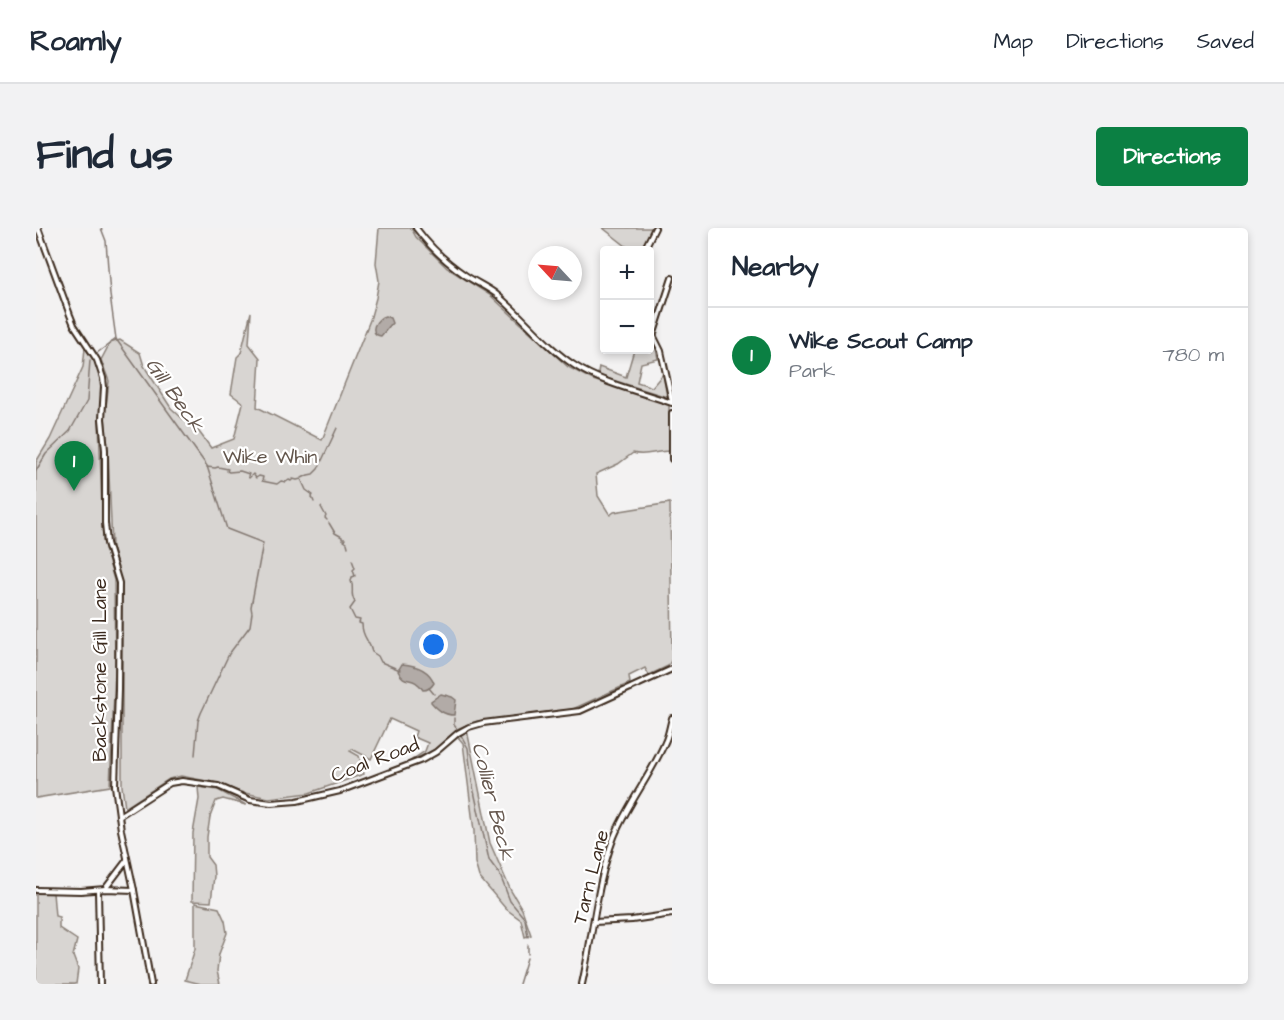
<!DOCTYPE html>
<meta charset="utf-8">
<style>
body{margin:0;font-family:"Architects Daughter",sans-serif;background:#f2f2f3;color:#1f2937}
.controls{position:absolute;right:18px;top:18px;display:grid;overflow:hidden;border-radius:6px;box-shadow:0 3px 9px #0003}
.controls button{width:54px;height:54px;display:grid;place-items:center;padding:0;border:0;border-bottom:2px solid #e0e1e3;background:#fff;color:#1f2937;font:30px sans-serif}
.compass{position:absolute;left:492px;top:18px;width:54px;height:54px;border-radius:50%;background:#fff;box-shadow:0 3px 9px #0003;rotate:296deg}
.you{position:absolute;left:398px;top:417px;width:21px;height:21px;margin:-15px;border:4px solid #fff;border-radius:50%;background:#1a73e8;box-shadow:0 0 0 9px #1a73e833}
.badge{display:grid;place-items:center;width:39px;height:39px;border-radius:50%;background:#0b8043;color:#fff;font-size:20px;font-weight:700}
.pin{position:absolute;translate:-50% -50px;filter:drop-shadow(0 2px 3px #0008)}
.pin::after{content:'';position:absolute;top:32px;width:21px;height:18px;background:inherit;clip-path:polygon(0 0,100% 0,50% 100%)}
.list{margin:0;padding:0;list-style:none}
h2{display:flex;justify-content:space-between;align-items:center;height:78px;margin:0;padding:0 24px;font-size:26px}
h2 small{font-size:20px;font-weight:400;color:#747a83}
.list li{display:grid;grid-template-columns:39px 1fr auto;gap:18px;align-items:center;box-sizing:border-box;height:96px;padding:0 24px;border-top:2px solid #e0e1e3}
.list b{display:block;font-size:22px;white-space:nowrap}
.list p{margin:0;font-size:20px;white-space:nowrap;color:#747a83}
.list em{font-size:20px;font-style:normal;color:#747a83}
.map{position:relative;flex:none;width:636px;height:756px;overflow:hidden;border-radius:6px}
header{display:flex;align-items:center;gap:36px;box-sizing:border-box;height:84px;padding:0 30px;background:#fff;border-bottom:2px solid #e0e1e3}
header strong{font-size:28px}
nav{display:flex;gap:33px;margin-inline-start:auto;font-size:21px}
.intro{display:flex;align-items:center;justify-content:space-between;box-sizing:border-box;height:144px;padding:0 36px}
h1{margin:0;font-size:42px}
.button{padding:15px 27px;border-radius:6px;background:#0b8043;color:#fff;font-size:21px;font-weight:700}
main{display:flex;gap:36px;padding:0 36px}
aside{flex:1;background:#fff;border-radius:6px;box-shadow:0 3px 9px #0003}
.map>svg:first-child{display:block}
.green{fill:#d8d5d2;stroke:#8a8078;stroke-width:1.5}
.water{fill:#b2aba7;stroke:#827770;stroke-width:1.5}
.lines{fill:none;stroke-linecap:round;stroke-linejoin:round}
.stream{stroke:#827770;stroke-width:1.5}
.minor-casing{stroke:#3b2a1e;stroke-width:8}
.minor{stroke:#fff;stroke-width:4}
.labels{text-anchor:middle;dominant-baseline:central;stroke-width:4.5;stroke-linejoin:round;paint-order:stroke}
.park-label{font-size:20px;fill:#62554b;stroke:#fff}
.street-label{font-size:20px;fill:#3b2a1e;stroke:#fff}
.water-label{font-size:21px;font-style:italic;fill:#65574e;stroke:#fff}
</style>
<header>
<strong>Roamly</strong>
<nav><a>Map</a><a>Directions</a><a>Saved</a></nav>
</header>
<div class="intro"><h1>Find us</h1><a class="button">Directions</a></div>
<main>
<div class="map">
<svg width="636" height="756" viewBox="0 0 636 756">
<rect width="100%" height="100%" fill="#f3f2f2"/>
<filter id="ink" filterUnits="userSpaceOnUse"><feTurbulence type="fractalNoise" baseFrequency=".0167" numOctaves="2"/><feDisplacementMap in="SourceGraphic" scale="12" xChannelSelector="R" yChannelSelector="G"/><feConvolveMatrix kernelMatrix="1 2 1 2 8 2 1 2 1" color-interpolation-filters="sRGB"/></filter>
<g filter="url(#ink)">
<!-- green -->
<g class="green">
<path d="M343,0H375L380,9L411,40L454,67L532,139L557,152L633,176V223C620,223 608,229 597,225L582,236L560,246L562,268L574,287L578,284L634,275L636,431L632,438L613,447L609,440L593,448L594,455L537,481L441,493L423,500L398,522L374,533L389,523L392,515L378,509L380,503L354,491L335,531L316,521L314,523L323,528L328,546L273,565L233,570L204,564L181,555L145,548L133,551L89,580L86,558V358L76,319L72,222L69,187L73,153L65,132L74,115L84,112L104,125L108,138L135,180L147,191L158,197L175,220L198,211L207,175L195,166L201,129L205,125L215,84L213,116L224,130L221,179L286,212L334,92L340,70L343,53L340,35Z"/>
<path d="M567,0H616L606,22H595Z"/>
<path d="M614,107L620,120L622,131L605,135L601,154L616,159L627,146L631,169L564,148L562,145L563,139L590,149L598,122H614Z"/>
<path d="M49,120L59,133L67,157L63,193L67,313L78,352L79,441L74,558L0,570V234L14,211L47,139Z"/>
<path d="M431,502L454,615L475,663L486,681L495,707L489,709L485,692L470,681L443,649L439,635L438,603L427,515L421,508Z"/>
<path d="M162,559L182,562L210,577L187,571L180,573L174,589L171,609V629L177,637L178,648L175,674L156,673L157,605L163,571Z"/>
<path d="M0,665H17L19,688L23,689V700L41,712L37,728L42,741L40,756H0Z"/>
<path d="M159,675L183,680L189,693L191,705L183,726L181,743L184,756H165L149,752L159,721Z"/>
</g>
<!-- water -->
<g class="water">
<path d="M349,88L354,90L356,95L345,108C331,106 340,90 349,88Z"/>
<path d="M366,436C379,437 393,441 398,455C395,460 392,462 387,462C377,446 369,458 362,443Z"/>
<path d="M405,466L416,469L420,472L418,487C408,487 402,482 395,474V473Z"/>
</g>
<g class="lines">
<!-- stream -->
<g class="stream">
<path d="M65,0L70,13L74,67L80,111L171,238L191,301L227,315L215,379L216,385L214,398L193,426L165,485L162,493L159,527"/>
<path d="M61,125L80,111"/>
<path d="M171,239L179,240L182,239L192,241L191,243L193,244L204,243L213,246L212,248L213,250L217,246L220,250L223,248L227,249L226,253L241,256L245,253L250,254L253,252L255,253L257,251L261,252L265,251L270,262L277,267L276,269L278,274"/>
<path d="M0,243L10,226L34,203L51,173L54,132"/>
<path d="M266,250L272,247L277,246L282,241L301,200"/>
<path d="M285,279L290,288L289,290L291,292"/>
<path d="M293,295L299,305L306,309V311H309L308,313L311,315L312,319"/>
<path d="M316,332L319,340L317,342L319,348L316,349L315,353C319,361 313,365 319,374L314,381L319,391L324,392L323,395L326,396C326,410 333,411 336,424L342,428L345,434L364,442"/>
<path d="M393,460L398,466"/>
<path d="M418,490V497L422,502"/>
<path d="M425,507L432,520L436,554L453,632L464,647L474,673L489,691L492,709"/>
<path d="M492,717V726"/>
<path d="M483,756L491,730"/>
</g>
<!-- minor casing -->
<g class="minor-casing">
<g id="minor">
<path d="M2,0L34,87L38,97L61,132L67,150L68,159L66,191L69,222V295L71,315L83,355L82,461L79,558L85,602L98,662L115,756"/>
<path d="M380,0C394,19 410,34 429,47C439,54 451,59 460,66C487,88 509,118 538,137C565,155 605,164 636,175"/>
<path d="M608,22L619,0"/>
<path d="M614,101L625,123L636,173"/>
<path d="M617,108L636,50"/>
<path d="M636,185V231"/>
<path d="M83,588L134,555L146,553L182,558L214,572L235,575L261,573L304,563L386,532L400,524L422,505L433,499L447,495L544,483L636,441"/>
<path d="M69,661L91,632"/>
<path d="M0,662L45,663L69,661L98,662"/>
<path d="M62,663L64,756"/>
<path d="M558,694L596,692L636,686"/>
<path d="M546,756C557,707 560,656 578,609C592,575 616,546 630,512C633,505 634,497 636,490"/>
</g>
</g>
<!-- minor -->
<use href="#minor" class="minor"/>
</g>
</g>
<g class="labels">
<!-- park labels -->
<g class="park-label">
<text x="234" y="229">Wike Whin</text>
</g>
<!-- street labels -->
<g class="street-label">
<text transform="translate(64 442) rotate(-90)">Backstone Gill Lane</text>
<text transform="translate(339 532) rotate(-21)">Coal Road</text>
<text transform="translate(555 649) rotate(-76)">Tarn Lane</text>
</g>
<!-- water labels -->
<g class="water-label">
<text transform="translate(139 167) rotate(55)">Gill Beck</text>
<text transform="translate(457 573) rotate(76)">Collier Beck</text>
</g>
</g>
</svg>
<div class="controls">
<button>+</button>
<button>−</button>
</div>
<svg class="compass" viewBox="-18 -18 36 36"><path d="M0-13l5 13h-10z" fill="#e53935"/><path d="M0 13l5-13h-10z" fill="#747a83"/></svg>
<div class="you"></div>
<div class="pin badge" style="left:38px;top:263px">1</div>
</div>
<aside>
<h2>Nearby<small></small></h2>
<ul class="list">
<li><span class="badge">1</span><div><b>Wike Scout Camp</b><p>Park</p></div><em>780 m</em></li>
</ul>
</aside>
</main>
